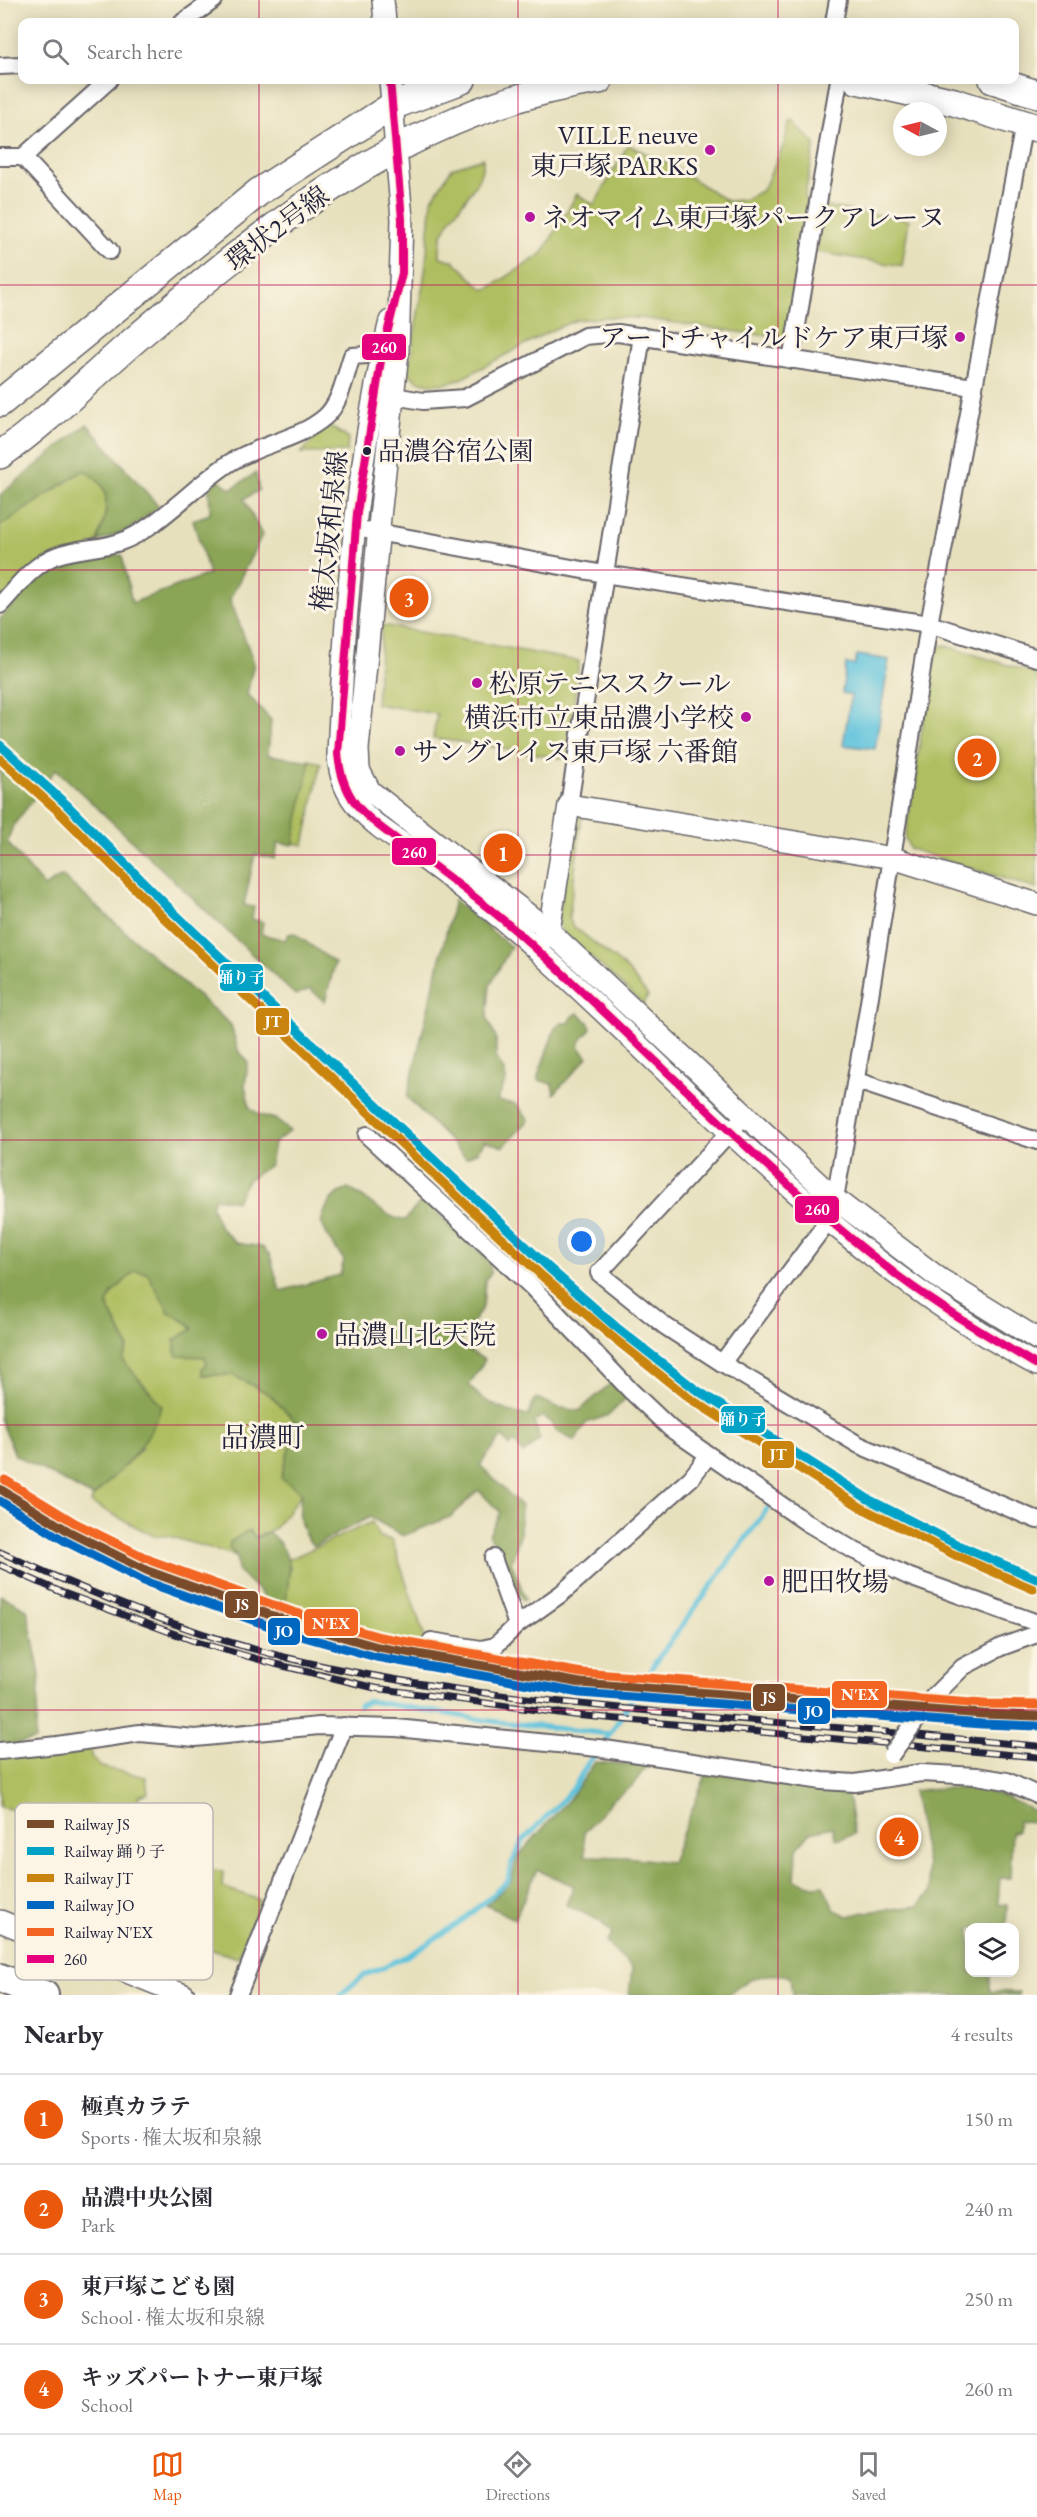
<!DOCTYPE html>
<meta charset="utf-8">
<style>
body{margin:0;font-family:"EB Garamond","Noto Serif JP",serif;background:#f7f7f7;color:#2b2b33}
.controls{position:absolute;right:18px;bottom:18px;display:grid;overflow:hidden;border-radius:12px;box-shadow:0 3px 15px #0003}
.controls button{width:54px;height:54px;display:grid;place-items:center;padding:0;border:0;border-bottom:2px solid #e1e1e2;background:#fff;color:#2b2b33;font:30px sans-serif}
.compass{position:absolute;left:893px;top:102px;width:54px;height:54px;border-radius:50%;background:#fff;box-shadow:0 3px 15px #0003;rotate:277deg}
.you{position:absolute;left:582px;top:1242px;width:21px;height:21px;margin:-15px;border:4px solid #fff;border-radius:50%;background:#1a73e8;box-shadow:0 0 0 9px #1a73e833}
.badge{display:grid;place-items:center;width:39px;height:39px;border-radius:50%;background:#ea580c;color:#fff;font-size:20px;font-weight:700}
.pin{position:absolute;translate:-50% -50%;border:3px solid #fff;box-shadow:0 2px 6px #0006}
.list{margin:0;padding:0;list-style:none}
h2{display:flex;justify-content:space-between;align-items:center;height:78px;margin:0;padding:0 24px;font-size:26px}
h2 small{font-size:20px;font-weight:400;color:#7c7c81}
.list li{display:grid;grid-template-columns:39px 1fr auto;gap:18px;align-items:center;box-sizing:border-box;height:90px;padding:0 24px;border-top:2px solid #e1e1e2}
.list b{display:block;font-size:22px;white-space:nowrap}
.list p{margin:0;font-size:20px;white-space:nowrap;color:#7c7c81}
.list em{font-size:20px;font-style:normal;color:#7c7c81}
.icon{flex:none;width:33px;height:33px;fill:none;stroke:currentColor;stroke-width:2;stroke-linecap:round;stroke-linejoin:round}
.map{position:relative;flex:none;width:1037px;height:1995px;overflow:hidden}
.search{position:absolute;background:#fff;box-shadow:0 3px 15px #0003;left:18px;right:18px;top:18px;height:66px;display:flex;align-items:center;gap:15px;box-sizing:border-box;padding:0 21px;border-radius:12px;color:#7c7c81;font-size:22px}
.sheet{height:438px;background:#fff}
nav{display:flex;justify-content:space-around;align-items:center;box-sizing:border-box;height:84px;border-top:2px solid #e1e1e2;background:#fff;font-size:16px;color:#7c7c81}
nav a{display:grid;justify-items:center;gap:3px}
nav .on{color:#ea580c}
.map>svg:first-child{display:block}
.green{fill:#afbe60;stroke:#68704e;stroke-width:1.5}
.forest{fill:#8ba556;stroke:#566448;stroke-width:1.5}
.water{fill:#5fc3dd;stroke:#40728c;stroke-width:1.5}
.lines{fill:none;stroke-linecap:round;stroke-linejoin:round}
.stream{stroke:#5fc3dd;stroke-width:5}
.minor-casing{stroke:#676468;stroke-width:20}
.tertiary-casing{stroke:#676468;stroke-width:24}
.primary-casing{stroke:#676468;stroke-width:30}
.trunk-casing{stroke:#676468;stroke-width:32}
.minor{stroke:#fff;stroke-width:16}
.tertiary{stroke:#fff;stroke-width:21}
.primary{stroke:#fff;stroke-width:27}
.trunk{stroke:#fff;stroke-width:28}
.rail-casing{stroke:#22223b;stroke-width:7}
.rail{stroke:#fcf5e5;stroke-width:4.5;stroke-dasharray:14;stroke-linecap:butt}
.minor-bridge-casing{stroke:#676468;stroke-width:20;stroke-linecap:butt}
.minor-bridge{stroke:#fff;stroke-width:16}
.bus-1-casing{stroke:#fcf5e5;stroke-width:12}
.bus-1{stroke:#e5007d;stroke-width:8}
.rail-1-casing{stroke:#fcf5e5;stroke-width:14}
.rail-2-casing{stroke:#fcf5e5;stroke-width:14}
.rail-3-casing{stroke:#fcf5e5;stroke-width:14}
.rail-4-casing{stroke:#fcf5e5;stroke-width:14}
.rail-5-casing{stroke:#fcf5e5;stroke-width:14}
.rail-1{stroke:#7a4b2a;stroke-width:9}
.rail-2{stroke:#02a2c7;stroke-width:9}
.rail-3{stroke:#c8840f;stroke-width:9}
.rail-4{stroke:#0067c0;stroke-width:9}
.rail-5{stroke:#f26522;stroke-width:9}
.grid{fill:none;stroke:#c2185b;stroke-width:1.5;stroke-opacity:0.55}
.poi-dot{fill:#b5179e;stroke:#fcf5e5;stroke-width:2}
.bus-dot{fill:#22223b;stroke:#fcf5e5;stroke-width:2}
.labels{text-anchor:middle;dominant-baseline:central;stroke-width:6;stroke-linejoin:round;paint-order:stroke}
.bus-label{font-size:26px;fill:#22223b;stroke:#fcf5e5;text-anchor:start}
.poi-label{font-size:27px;fill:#22223b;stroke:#fcf5e5;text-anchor:start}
.street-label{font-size:27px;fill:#22223b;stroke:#fcf5e5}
.neighbourhood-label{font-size:28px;fill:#22223b;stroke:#fcf5e5}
.key{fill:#fcf5e5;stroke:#bbb6b2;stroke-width:1.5}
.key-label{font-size:16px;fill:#22223b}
.line-badge{stroke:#fcf5e5;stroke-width:2}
.badge-label{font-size:16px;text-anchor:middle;font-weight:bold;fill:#fff}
</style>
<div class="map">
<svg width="1037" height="1995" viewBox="0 0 1037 1995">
<rect width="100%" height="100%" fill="#fcf5e5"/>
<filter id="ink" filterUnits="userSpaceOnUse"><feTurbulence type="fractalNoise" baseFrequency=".0167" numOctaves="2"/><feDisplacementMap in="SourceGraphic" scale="12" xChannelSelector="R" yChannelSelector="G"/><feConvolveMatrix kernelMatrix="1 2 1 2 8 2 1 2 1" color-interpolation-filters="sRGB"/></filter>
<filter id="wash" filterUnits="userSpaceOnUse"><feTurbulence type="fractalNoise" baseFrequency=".008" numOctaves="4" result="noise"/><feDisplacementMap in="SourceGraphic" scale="24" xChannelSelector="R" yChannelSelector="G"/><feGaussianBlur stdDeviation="1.35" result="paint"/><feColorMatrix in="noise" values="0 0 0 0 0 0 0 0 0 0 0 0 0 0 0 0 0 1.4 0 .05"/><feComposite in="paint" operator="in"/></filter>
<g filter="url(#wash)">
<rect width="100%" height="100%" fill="#e7e0bd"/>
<!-- green -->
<g class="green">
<path d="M793,121L815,144L805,195L809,213L791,330L781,338L641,318L606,317L577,320L552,330L459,380C444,385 418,389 408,371L425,272L432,199L452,168L483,158C485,184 456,206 445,229C440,237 440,247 440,257L454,261L483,289H488L542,254L577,194L594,205L628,145L671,165L727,201L744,200L763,190L784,144L790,122Z"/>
<path d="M823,206L909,220L902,266L816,252Z"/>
<path d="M326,424L348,438L347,452L301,453C311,445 316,432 326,424Z"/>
<path d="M84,470C88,473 95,477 99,482C113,498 103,524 97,542L0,598V526Z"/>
<path d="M382,625L579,661L567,759L433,738L437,714L376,704Z"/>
<path d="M943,645L1037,674V889L910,849L905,838L934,652Z"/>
<path d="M309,760L321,763L304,845L291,843Z"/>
<path d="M582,816L569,917L572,925L627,969L648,996L643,1004L560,929L558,922L576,817Z"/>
<path d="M135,1271L148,1273L169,1312L189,1324L193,1330L205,1357L207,1364L203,1375H233L269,1394L299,1425L287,1455L302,1494L274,1529L229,1548L237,1556L168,1536H154L91,1503L93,1497L142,1448L123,1359L128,1346L107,1304L112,1293Z"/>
<path d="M372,1522L380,1537L392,1540L428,1647L359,1635L284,1614L290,1566L287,1560Z"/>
<path d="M92,1744L91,1757L101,1767L146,1777L148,1793L138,1796L140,1805C121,1813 85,1823 84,1847C75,1846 72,1845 66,1841C50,1833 31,1832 14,1824L16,1810L0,1807V1757Z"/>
<path d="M166,1867L223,1871L222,1887L260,1900L238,1958L154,1932Z"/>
</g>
<!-- forest -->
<g class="forest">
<path d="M87,424L159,507L128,530L97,542C103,524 113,498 99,482C95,477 88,473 84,470L0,526V495Z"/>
<path d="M256,473L259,490L244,499L262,535L230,599L254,663L247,694L271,720L268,755L310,761L293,845L278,843L275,859L255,854L244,905L254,907L252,919L263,922L261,934L285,940L289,934L294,933L335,963L325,1002L310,989L295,995L56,769L13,826L7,842L44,887L62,876L231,1025L238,1050L248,1062L245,1086L250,1108L260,1115L275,1119L290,1131L274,1143L270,1165L248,1180L236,1201L215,1198L211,1206L220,1227L236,1243L262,1247L270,1255L280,1291L340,1275L344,1260L329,1239L321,1222C327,1204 330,1195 349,1189C368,1198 384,1218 405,1220L423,1199L489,1261L491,1273L485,1280L483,1307L458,1344L485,1360L469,1385C483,1404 506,1412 529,1416L533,1401L537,1398L557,1407L579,1411L612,1382L627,1397L609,1415L586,1423L575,1441L556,1431L551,1422L543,1416L534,1422L540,1439L523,1454L515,1442L510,1446L502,1436L480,1465L521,1506L520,1536L511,1562L526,1599L523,1601L499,1549L489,1535L500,1512L478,1490L452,1516L403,1536L370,1517L313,1546C299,1529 297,1515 302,1493L281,1478L287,1455L299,1425L269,1394L233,1375H203L202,1368L207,1364L205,1357L177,1356L174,1340L193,1329L189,1324L169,1312L147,1273L135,1271L112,1293L107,1304L128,1347L123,1360L162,1406C145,1450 125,1465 93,1497L15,1455L0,1418V619L45,567L84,557L122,555L132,603L209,574L193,520L210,514L209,488L218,479L231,489Z"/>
<path d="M454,900L511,947L490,985L487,1018L496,1038V1057L505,1073L506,1081L497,1101L516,1104L529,1120L503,1147L485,1141L477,1152L466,1158L407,1097Z"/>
<path d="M578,1013L588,1022L591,1029L581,1040L579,1047L588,1057L554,1094L552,1084L538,1080V1076L555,1028L562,1023H569L572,1017Z"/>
<path d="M249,1530L256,1538L268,1532C298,1554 288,1581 284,1614L266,1606L261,1593L238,1571L237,1557L229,1548L230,1542Z"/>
<path d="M0,1595L27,1609L40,1675L35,1740L0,1747Z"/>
<path d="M595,1762L647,1766L632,1786L612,1800L584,1833L585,1856L625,1857L671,1862L707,1772L848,1794L854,1834L841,1839L835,1838L833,1827L811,1832L797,1848L795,1880L814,1886L823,1885L835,1910L848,1916L865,1912L918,1906L930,1892L927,1865L913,1791C967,1784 990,1786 1037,1813V1822L1018,1821L1017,1831L1012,1832L1010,1878H1000L998,1904L1007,1905L1006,1927L970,1928V1972L990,1973V1991L1019,1992V1995H792L790,1976C765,1972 747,1977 729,1995H629L632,1968L606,1943L612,1934L600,1921L566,1905L574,1886L537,1870L515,1919L486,1905L511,1881L517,1857L572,1796Z"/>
</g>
<!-- water -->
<path class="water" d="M857,655L889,660L875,749L843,745L851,695L842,693L846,664L855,665Z"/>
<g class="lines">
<!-- stream -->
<g class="stream">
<path d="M359,1706L369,1701L490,1721L610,1734"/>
<path d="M603,1745L654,1664L768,1508"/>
<path d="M340,1995L363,1976L409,1955L436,1938L463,1920L508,1881L511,1864L522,1842L573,1789L588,1763L597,1752"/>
</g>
</g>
</g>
<g filter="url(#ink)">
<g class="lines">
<!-- minor casing -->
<g class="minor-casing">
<g id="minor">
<path d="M183,22L214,0"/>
<path d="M834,22L838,0"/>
<path d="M0,66L22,65"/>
<path d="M0,157H23L110,251"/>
<path d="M23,157L109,80"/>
<path d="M791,360L839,80"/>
<path d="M382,394L423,401L465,398L585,336L618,333L973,387"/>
<path d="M355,528L604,574L929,624L1037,658"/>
<path d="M0,605C17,587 34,563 58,555C78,548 100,549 120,542C156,530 197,483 231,462C260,444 298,440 325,417C341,403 345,376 352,356L382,354"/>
<path d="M569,805L642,336"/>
<path d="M857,1081L1037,1141"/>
<path d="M738,1123L599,1273L665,1326L722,1363L859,1445L1037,1520"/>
<path d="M367,1135L531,1286L631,1391L671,1429L806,1522L855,1551L910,1577L1037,1623"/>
<path d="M722,1363L828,1221L835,1199L867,1015L929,624L1024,124"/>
<path d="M493,1558L517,1625"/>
<path d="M431,1641L481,1649L495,1646L517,1625L562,1593L691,1478L708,1456"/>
<path d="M1001,1647L1037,1634"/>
<path d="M0,1751L57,1745L140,1733L195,1738L319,1726L396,1728L598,1748L822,1781L855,1783L921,1773L977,1776L1007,1781L1037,1795"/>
<path d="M238,1995L344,1726"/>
</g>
</g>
<!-- tertiary casing -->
<g class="tertiary-casing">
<g id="tertiary">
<path d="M383,0L385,22"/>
<path d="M390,80L402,219L398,352L380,517L358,749L359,770L370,791L549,931L835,1199L940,1279L1037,1339"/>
<path d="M390,321C356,460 345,611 338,754C339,775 345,793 360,809C378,830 406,844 427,861C465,889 503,918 537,950C697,1095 844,1262 1037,1365"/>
<path d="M543,939L549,931L569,805L893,858L1037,904"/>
<path d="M0,1921L184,1995"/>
</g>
</g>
<!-- primary casing -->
<g class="primary-casing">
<g id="primary">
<path d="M857,80L954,102L1037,128"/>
<path d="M993,80L1037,94"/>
<path d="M0,403L260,191L392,106L462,80"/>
<path d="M0,455C47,422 88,380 131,343C268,225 416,106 599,80"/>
</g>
</g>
<!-- trunk casing -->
<g class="trunk-casing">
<path id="trunk" d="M0,1978L44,1995"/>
</g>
<!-- minor -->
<use href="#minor" class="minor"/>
<!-- tertiary -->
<use href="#tertiary" class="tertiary"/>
<!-- primary -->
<use href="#primary" class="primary"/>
<!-- trunk -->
<use href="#trunk" class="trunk"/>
<!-- rail casing -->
<g class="rail-casing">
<g id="rail">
<path d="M0,1552C91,1593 183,1632 280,1656C411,1688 546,1701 681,1714C800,1724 918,1735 1037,1746"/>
<path d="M0,1565L61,1592L197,1642L275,1664L375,1688L574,1715L1037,1757"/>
</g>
</g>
<!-- rail -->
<use href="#rail" class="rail"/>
<!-- minor-bridge casing -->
<g class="minor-bridge-casing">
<path id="minor-bridge" d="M891,1755L934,1696L963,1667L1001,1647"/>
</g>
<!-- minor-bridge -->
<use href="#minor-bridge" class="minor-bridge"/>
<!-- bus-1 casing -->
<g class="bus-1-casing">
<path id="bus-1" d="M390,80L402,219V273L382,354L357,513L338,754C340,775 346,794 361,810C378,828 400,841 420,856C455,882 491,908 524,938C649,1050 764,1173 898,1276C942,1309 990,1337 1037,1365"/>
</g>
<!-- bus-1 -->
<use href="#bus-1" class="bus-1"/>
<!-- rail-1 casing -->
<g class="rail-1-casing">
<path id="rail-1" d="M0,1489L70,1532L148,1571L287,1621L378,1647L581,1683L983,1714L1037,1716"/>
</g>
<!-- rail-2 casing -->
<g class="rail-2-casing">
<path id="rail-2" d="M0,745L66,804L171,910L360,1090L549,1268L616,1327L695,1389L868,1499L960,1546L1037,1579"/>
</g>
<!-- rail-3 casing -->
<g class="rail-3-casing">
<path id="rail-3" d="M0,759L59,812L164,918L353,1098L542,1276L610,1335L689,1398L862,1508L955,1555L1033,1589"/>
</g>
<!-- rail-4 casing -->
<g class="rail-4-casing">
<path id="rail-4" d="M0,1501L65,1541L144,1581L283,1631L376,1657L580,1693L982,1724L1037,1726"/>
</g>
<!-- rail-5 casing -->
<g class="rail-5-casing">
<path id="rail-5" d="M5,1480L75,1523L152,1561L290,1611L380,1637L582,1673L984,1704L1037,1705"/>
</g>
<!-- rail-1 -->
<use href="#rail-1" class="rail-1"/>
<!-- rail-2 -->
<use href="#rail-2" class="rail-2"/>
<!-- rail-3 -->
<use href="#rail-3" class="rail-3"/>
<!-- rail-4 -->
<use href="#rail-4" class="rail-4"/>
<!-- rail-5 -->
<use href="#rail-5" class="rail-5"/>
</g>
</g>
<!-- grid -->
<path class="grid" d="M259,0V22M518,0V22M778,0V22M259,80V1995M518,80V1995M778,80V1995M0,285H1037M0,570H1037M0,855H1037M0,1140H1037M0,1425H1037M0,1710H1037"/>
<!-- markers -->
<g class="poi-dot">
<circle cx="710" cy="150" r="6"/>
<circle cx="530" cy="217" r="6"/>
<circle cx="960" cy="337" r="6"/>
<circle cx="477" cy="683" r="6"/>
<circle cx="746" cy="717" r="6"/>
<circle cx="400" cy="751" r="6"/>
<circle cx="322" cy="1334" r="6"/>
<circle cx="769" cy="1581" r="6"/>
</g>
<circle class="bus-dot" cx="367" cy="451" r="5"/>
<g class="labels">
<!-- bus labels -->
<g class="bus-label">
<text x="378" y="451">品濃谷宿公園</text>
</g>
<!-- poi labels -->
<g class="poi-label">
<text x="698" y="134" text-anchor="end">VILLE neuve<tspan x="698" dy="31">東戸塚 PARKS</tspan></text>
<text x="542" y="217">ネオマイム東戸塚パークアレーヌ</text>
<text x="948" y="337" text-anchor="end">アートチャイルドケア東戸塚</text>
<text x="489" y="683">松原テニススクール</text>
<text x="734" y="717" text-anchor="end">横浜市立東品濃小学校</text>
<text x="412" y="751">サングレイス東戸塚 六番館</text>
<text x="334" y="1334">品濃山北天院</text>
<text x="781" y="1581">肥田牧場</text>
</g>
<!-- street labels -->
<g class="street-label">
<text transform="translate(277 228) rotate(-37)">環状2号線</text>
<text transform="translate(329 531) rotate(-84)">権太坂和泉線</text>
</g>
<!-- neighbourhood labels -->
<g class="neighbourhood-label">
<text x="263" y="1437">品濃町</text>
</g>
</g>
<!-- legend -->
<rect x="15" y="1803" width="198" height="177" rx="9" class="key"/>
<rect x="27" y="1820" width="27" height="8" fill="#7a4b2a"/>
<rect x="27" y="1847" width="27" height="8" fill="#02a2c7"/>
<rect x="27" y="1874" width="27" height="8" fill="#c8840f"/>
<rect x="27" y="1901" width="27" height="8" fill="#0067c0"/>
<rect x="27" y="1928" width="27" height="8" fill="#f26522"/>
<rect x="27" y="1955" width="27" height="8" fill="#e5007d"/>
<g class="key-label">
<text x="64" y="1830">Railway JS</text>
<text x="64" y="1857">Railway 踊り子</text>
<text x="64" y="1884">Railway JT</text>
<text x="64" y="1911">Railway JO</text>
<text x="64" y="1938">Railway N'EX</text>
<text x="64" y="1965">260</text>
</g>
<g class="line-badge">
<rect x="361" y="333" width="46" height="28" rx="6" fill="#e5007d"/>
<rect x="391" y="837" width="46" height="29" rx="6" fill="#e5007d"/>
<rect x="219" y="963" width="45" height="29" rx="6" fill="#02a2c7"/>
<rect x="255" y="1007" width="35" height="29" rx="6" fill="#c8840f"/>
<rect x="794" y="1195" width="46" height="29" rx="6" fill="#e5007d"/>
<rect x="720" y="1405" width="46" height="29" rx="6" fill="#02a2c7"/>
<rect x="761" y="1440" width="34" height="29" rx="6" fill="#c8840f"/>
<rect x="224" y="1590" width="35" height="29" rx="6" fill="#7a4b2a"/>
<rect x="303" y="1608" width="56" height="29" rx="6" fill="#f26522"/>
<rect x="267" y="1617" width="34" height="29" rx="6" fill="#0067c0"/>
<rect x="831" y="1680" width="57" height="29" rx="6" fill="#f26522"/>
<rect x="752" y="1683" width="34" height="29" rx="6" fill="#7a4b2a"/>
<rect x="797" y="1697" width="34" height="28" rx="6" fill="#0067c0"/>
</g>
<g class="badge-label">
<text x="384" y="353">260</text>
<text x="414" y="858">260</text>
<text x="241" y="983">踊り子</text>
<text x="273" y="1027">JT</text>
<text x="817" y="1215">260</text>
<text x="743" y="1425">踊り子</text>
<text x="778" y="1460">JT</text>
<text x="242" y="1610">JS</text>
<text x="331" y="1629">N'EX</text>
<text x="284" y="1637">JO</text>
<text x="860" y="1700">N'EX</text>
<text x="769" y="1703">JS</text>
<text x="814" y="1717">JO</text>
</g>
</svg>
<div class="controls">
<button><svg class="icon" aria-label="layers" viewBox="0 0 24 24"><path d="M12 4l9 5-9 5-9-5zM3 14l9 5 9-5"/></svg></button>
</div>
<svg class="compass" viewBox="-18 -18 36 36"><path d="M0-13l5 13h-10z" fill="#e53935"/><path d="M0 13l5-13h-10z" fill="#7c7c81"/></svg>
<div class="you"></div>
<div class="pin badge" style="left:503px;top:853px">1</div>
<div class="pin badge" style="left:977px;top:758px">2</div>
<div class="pin badge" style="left:409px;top:598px">3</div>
<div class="pin badge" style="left:899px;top:1837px">4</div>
<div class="search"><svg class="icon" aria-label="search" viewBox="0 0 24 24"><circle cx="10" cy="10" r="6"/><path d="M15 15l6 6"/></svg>Search here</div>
</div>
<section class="sheet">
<h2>Nearby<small>4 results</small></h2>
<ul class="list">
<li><span class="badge">1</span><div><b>極真カラテ</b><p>Sports · 権太坂和泉線</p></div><em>150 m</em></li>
<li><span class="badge">2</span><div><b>品濃中央公園</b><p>Park</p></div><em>240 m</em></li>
<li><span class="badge">3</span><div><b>東戸塚こども園</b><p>School · 権太坂和泉線</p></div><em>250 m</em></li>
<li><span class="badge">4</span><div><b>キッズパートナー東戸塚</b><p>School</p></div><em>260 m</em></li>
</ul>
</section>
<nav>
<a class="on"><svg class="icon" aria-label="map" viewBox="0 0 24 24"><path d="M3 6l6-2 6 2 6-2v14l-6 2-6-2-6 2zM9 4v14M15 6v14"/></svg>Map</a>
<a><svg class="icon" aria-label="directions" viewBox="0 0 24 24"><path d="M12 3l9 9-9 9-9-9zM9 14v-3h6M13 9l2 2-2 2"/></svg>Directions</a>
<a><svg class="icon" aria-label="saved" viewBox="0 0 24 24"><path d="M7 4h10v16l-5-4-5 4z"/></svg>Saved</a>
</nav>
